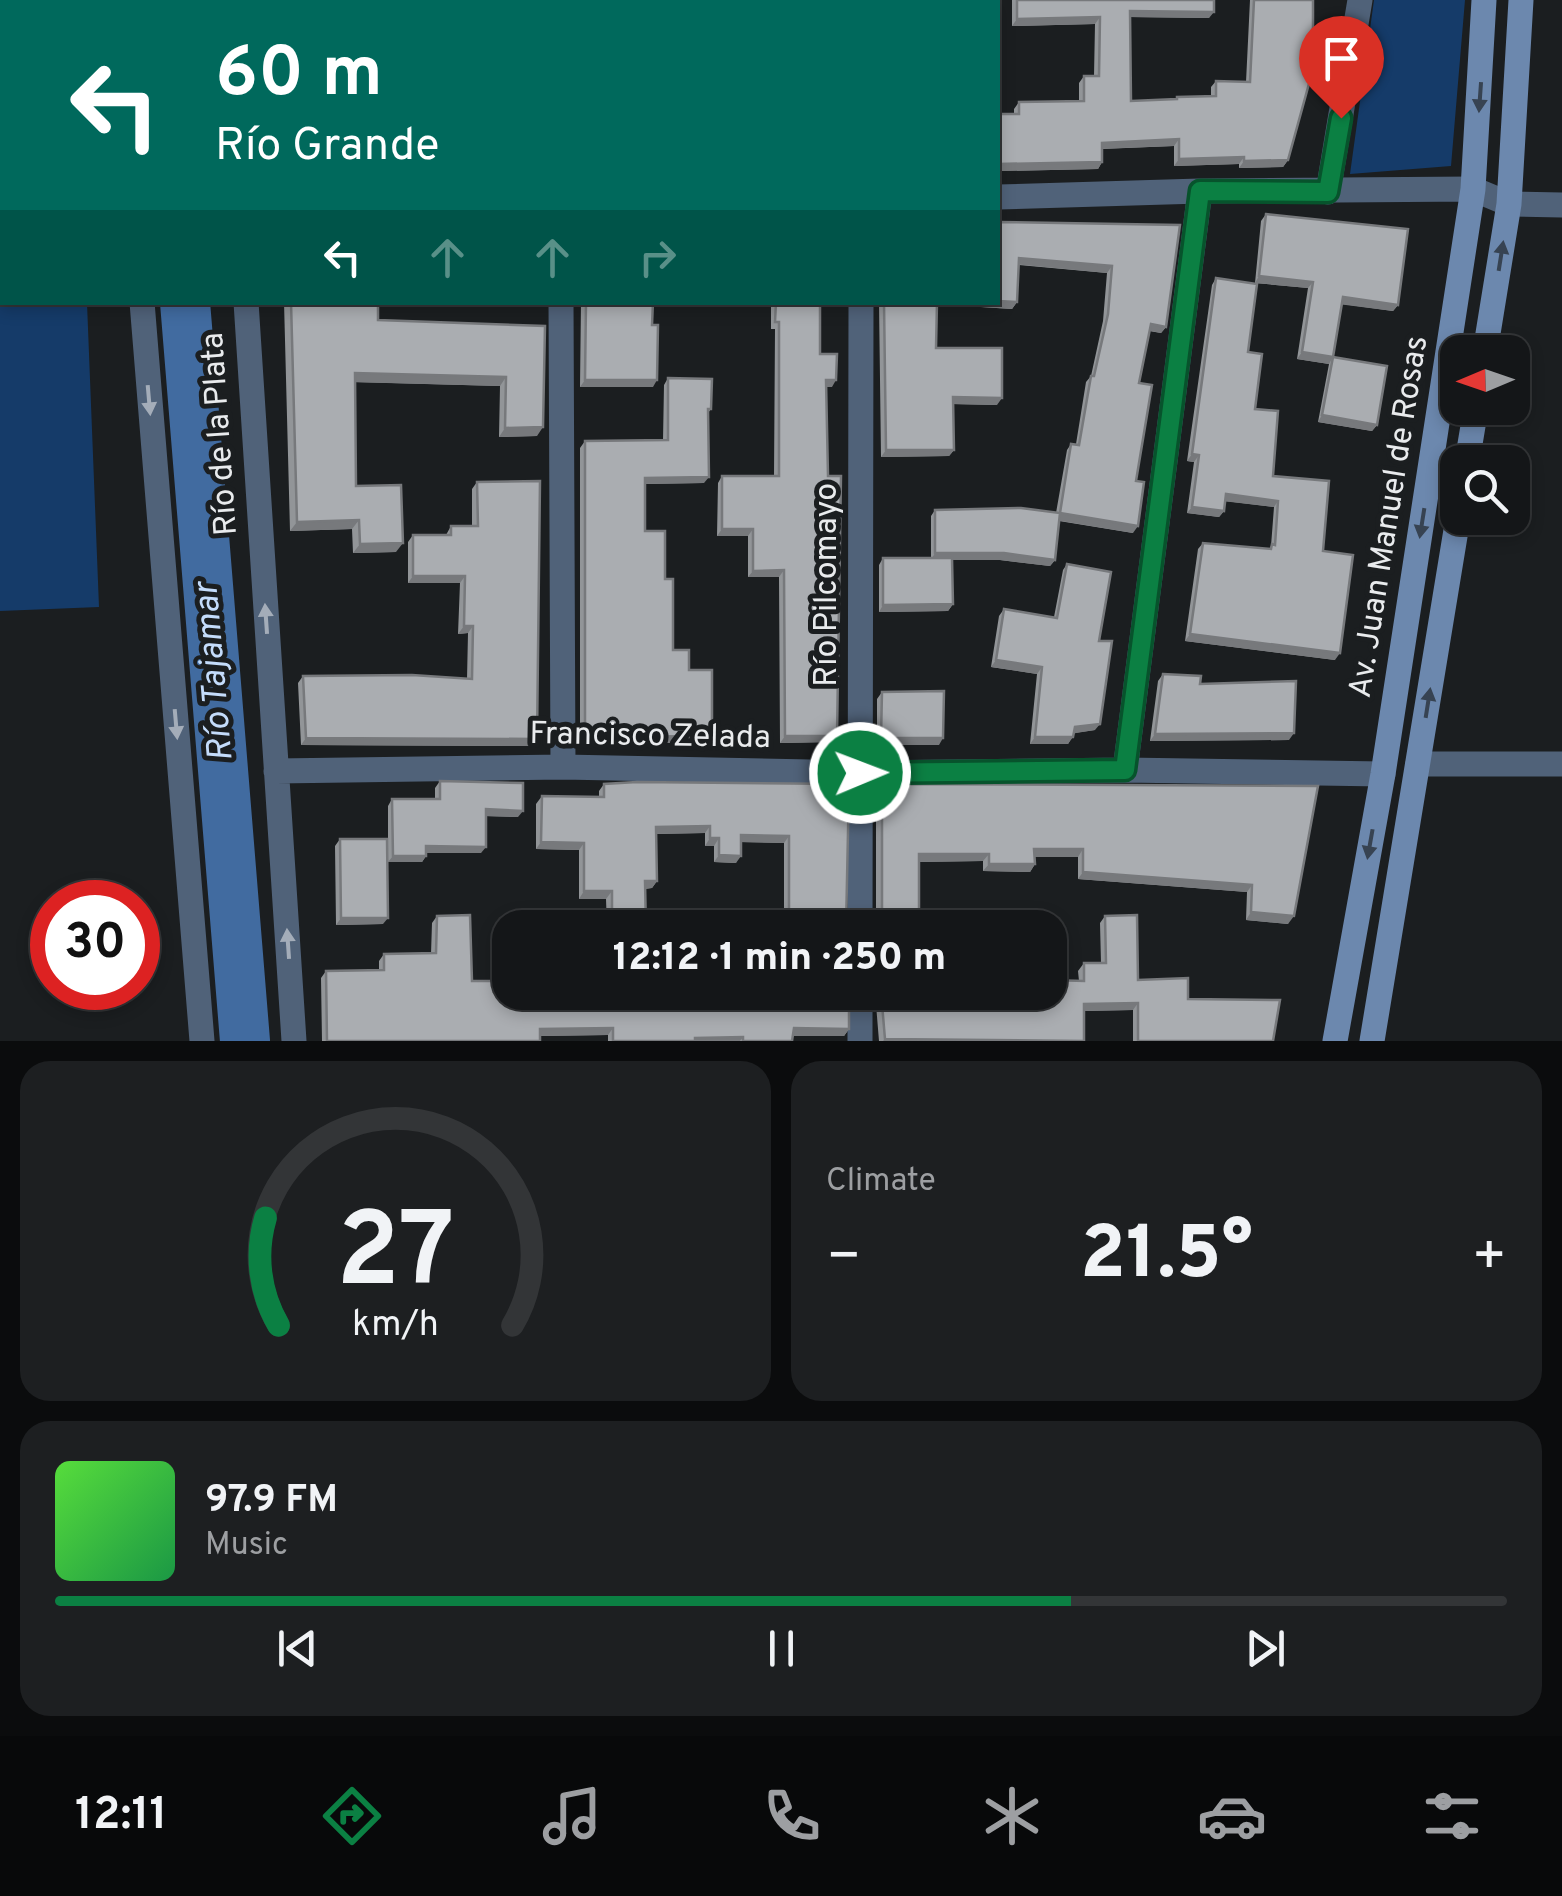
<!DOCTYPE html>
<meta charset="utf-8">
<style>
:root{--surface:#141618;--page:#1d1f21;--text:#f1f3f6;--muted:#9d9fa2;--line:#333537;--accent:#0b8043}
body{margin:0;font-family:Overpass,sans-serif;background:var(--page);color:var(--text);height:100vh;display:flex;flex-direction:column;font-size:38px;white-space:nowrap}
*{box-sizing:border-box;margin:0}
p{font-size:32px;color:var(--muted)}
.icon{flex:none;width:55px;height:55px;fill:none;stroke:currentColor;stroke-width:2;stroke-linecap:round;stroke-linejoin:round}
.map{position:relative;height:1041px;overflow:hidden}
.drawer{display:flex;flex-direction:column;gap:20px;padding:20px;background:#0b0c0d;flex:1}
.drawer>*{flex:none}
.hud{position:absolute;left:0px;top:0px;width:1000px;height:305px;box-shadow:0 5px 15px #0003,0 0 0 2px var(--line);background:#00695c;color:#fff;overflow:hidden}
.needle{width:65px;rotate:268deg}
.buttons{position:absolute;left:1440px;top:335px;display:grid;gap:20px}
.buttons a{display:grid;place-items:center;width:90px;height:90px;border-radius:20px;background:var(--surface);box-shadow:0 5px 15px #0003,0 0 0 2px var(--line);font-size:50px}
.speed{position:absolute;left:30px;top:880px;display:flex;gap:20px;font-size:50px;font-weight:700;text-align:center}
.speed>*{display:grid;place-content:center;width:130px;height:130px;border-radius:50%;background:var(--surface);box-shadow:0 5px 15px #0003,0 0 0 2px var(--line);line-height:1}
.speed .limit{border:15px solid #d22;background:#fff;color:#111}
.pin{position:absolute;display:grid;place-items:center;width:85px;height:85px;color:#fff;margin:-102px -42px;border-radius:50% 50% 50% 0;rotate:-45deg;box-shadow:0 0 10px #0007}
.pin .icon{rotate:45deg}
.me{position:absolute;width:110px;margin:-55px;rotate:89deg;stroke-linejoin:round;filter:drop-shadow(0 0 8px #0008)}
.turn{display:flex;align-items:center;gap:35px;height:210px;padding:0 50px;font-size:45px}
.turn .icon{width:130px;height:130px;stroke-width:2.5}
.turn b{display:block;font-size:70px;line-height:85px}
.lanes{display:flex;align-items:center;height:95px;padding:0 50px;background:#0003;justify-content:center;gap:50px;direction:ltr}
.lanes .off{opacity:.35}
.big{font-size:75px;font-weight:800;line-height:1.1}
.drawer .widget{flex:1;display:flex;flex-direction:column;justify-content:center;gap:15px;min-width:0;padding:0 35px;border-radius:30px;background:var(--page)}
.drawer .dial{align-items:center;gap:0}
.dial svg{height:260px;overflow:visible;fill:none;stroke:var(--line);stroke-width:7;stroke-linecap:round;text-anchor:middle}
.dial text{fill:var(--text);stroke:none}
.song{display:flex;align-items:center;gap:30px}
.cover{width:120px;height:120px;border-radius:15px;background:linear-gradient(135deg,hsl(110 70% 55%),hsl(140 70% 35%))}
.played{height:10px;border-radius:5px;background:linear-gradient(90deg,var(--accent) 70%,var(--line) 70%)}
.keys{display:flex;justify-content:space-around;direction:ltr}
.heat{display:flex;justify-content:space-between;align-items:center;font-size:55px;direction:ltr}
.drawer .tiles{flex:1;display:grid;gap:20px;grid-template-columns:1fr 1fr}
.widget:last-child{grid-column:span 2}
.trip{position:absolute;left:492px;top:910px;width:575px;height:100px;border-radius:30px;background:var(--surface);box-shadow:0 5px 15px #0003,0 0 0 2px var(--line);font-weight:800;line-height:100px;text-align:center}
.dock{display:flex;height:160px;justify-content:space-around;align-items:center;background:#08090a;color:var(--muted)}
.dock .icon{width:70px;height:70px}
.dock .current{color:var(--accent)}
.dock b{font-size:45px;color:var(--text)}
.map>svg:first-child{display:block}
</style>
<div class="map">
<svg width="1562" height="1041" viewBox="0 0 1562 1041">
<rect width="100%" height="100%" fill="#1b1e20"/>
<path fill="#153b69" d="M1374,0H1465L1451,166L1350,174Z
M0,276L2,302L87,303L99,607L0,611Z"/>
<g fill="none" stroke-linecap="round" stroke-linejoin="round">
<path stroke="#416ba0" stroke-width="50" d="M159,0V2
M185,302L245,1041"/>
<path stroke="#506279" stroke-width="25" d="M115,0V2
M279,0L280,2
M557,0V2
M857,0V2
M1328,192L1360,0
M998,197L1200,191L1473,189L1509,204L1562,205
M0,203H2
M142,302L202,1041
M246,302L294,1041
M561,302L563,767
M1418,764H1562
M1125,770L1200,191
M276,771L563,767L860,773L1125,770L1383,774
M860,928L861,302
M860,1041V992"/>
<path stroke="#6c88ae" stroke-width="25" d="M1485,352L1509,204L1521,0
M1467,462L1476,408
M1335,1041L1383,774L1473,189L1484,0
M1372,1041L1458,518"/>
</g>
<path fill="#929598" d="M1012,0H1214L1209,18L1130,17L1131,101L1175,99L1177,97L1211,96V87L1216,81L1246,82L1250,0H1313L1288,160L1283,167L1239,168V164L1174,166V146L1102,149V162L1098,169L998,171V114H1014V109L1019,102L1079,101V83L1084,76H1094L1095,24L1012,26Z
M1266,214L1398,305L1393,311L1342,304L1333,357L1377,425L1372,431L1318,422L1329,364L1297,359L1308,288L1255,283L1261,221Z
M998,222L1180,225L1166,327L1161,333L1149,331L1139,383L1136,481L1133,533L1059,521L1055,560L1050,566L1000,560H952L953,604L948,611L879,612V565L883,558H931V516L935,510L1056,513L1067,450L1071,444H1076L1086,382L1091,376L1103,321L1107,273L1019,265L1017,302L1012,309L937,304L936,348L997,405L953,404L954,450L949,456L881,457L879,302H998Z
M1216,278L1248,352L1255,409L1273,476L1323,551L1335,660L1185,641L1198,549L1203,543L1269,549L1271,546L1274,507L1225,501L1224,511L1219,517L1187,513L1194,462L1187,461L1212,285Z
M284,302H378V320L545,326L537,436L499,437L500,386L355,382L356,486L396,552L353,553L352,529L290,531Z
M581,302H653V387H580Z
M771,302H820V354L832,387H826L832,742L780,743L779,577H748V536H717L718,483L722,476H774L775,329H771Z
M668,378L711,409L708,413L704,483L645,484V531L665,579L673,650L689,670L712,736L707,743H580V448L585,441L663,440L664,385Z
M477,482L532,746L301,745L298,683L303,676L467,679L468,633L458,634L460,583H408V542L413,535H446L451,526H472V489Z
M1067,564L1099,641L1095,730L1074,733L1068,744H1030L1037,674L991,667L999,616L1004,609L1054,617L1063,570Z
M1163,674L1200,684L1289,740L1150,741L1158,681Z
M882,692L939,745H877V699Z
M440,781L518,817L486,816L481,853H426V856L422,862H388V806L392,799H435V788Z
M604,784H849L846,928H784V843L741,842L736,863L714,862V846H705V833L656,834L657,881L652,888L645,889L646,928H607L606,899H579V850L536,849V804L542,796L599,797V791Z
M882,784L1318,786L1288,924L1246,920L1247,892L1078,879V857H1035V864L1030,872L983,871V861L919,862V910L914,918H876V791Z
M340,839L383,924L336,925L335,846Z
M437,916L472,981L849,1029L844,1036H793L792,1041H608V1035L540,1036V1041H322L321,978L326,971L379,970V961L384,954H431L432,923Z
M1105,916L1138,980L1188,999L1273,1041H1133V1010L1084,1011V1041H879L875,992H1050L1079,981L1078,971L1084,963H1101L1100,923Z"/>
<path fill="#77797c" d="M1130,11L1214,12L1209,18L1126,17Z
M1100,17L1095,24L1012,26L1017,19Z
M1179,139L1174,146L1097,149L1102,143Z
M1244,157L1239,164L1174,166L1179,159Z
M1288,160L1283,167L1239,168L1244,161Z
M1102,162L1098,169L998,171V164Z
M1019,258L1112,266L1107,273L1014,264Z
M1259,276L1313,282L1308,288L1255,283Z
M1343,297L1398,305L1393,311L1338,304Z
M998,301L1017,302L1012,309L933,304L934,302H998Z
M1151,324L1166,327L1161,333L1146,330Z
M1302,352L1333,357L1329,364L1297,359Z
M355,373L506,377L500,386L348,382Z
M585,380H657L653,387H580Z
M826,380H836L832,387H822Z
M953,397L1002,398L997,405L949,404Z
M1322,415L1377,425L1372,431L1318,422Z
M543,427L537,436L499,437L505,428Z
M886,450H954L949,456L881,457Z
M1192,454L1199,455L1194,462L1187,461Z
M709,477L704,483L640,484L645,478Z
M1226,494L1278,501L1274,507L1222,501Z
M1192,507L1224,511L1219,517L1187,513Z
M1060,513L1138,526L1133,533L1055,520Z
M359,520L352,529L290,531L297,522Z
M722,529H753L748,536H717Z
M403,543L396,552L353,553L360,544Z
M935,553H1004L1055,560L1050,566L1000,560H931Z
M784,570L779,577H748L753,571Z
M413,576H465L460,583H408Z
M953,604L948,611L879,612L883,605Z
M464,626H473L468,633L458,634Z
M1190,634L1340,653L1335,660L1185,641Z
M996,660L1042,667L1037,674L991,667Z
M1100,724L1095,730L1070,734L1075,727Z
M1294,733L1289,740L1150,741L1155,734Z
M712,736L707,743H580L585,737Z
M785,736H837L832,742L780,743Z
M1035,737H1073L1068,744H1030Z
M306,738L537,739L532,746L301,745Z
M881,738H943L939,745H877Z
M486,809L523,811L518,817L481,816Z
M710,826L705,833L651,834L656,827Z
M741,835L789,836L784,843L736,842Z
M710,838H719L714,846H705Z
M541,842L584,843L579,850L536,849Z
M426,846L486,847L481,853H421Z
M1034,849H1083L1078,857H1029Z
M919,854H989L983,861L914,862Z
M719,855L741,856L736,863L714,862Z
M393,856H426L422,862H388Z
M989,864H1035L1030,872L983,871Z
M1083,872L1252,885L1247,892L1078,879Z
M645,881H657L652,888L640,889Z
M584,891H612L606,899H579Z
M882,910H919L914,918H876Z
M1251,912L1294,916L1288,924L1246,920Z
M341,918H388L383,924L336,925Z
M1138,1003L1133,1010L1079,1011L1084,1004Z
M613,1028L608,1035L535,1036L540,1029Z
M794,1028L849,1029L844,1036H789Z
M743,1037L740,1041H692L695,1038Z
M885,1039L1075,1041H883Z"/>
<path fill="#aaadb1" stroke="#77797c" stroke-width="2.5" d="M27,0H99V2H27Z
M300,0H363V2H299Z
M425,0H520V2H425Z
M579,0H638L637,2H579Z
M751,0H824V2H751Z
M900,0H937V2H900Z
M1017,0H1214V12L1130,11L1131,101L1177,99V97L1216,96V81L1250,82L1254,0H1313V69L1288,160L1244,161V157L1179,159V139L1102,143V162L998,164V114H1019V102L1084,101V76H1099L1100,17L1017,19Z
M2,28V94H0V29Z
M1266,214L1408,229L1398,305L1343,297L1333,357L1302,352L1313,282L1259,276Z
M998,222L1180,225L1166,327L1151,324L1139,383L1152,385L1136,481L1144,482L1138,526L1060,513L1071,444L1079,445L1091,376H1094L1108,314L1112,266L1019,258L1017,302L998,301Z
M1216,278L1257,284L1248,352L1262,354L1255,409L1278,411L1273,476L1329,481L1323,551L1353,555L1340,653L1190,634L1203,543L1271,549L1272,544L1275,545L1278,501L1226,494L1224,511L1192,507L1199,455L1192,454Z
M291,302H378V320L545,326L543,427L505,428L506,377L355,373L356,486L401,485L403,543L360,544L359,520L297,522Z
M586,302H653L652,325H658L657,380H585Z
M776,302H820V354H837L836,380H826L828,476H841L837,736H785L784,570L753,571V529H722V476H779V322H775Z
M884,302H937L936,348H1002V398L953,397L954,450H886Z
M1333,357L1387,366L1377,425L1322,415Z
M668,378L712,379L711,409H708L709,477L645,478V531H665V579H673V650H689V670H712V736L585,737V441L668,440Z
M540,481L537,739L306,738L303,676L412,675L472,679L473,626H464L465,576H413V535H451V526H478L477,482Z
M1021,508L1060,513L1055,560L1004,553H935V510Z
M883,558H952L953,604L883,605Z
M1067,564L1111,572L1099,641H1112L1100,724L1075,727L1073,737H1035L1042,667L996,660L1004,609L1057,618Z
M1163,674L1201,676L1200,684L1296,681L1294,733L1155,734Z
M944,691L943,738H881L882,692Z
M440,781L523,783V811L486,809V847L426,846V856H393L392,799H440Z
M637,782L849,784L846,928H789V836L741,835V856L719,855V838H710V826L656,827L657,881H645L646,928H612V891H584V843L541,842L542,796L604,797V784Z
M882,784L1318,786L1294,916L1251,912L1252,885L1083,872V849H1034L1035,864H989V854H919V910H882Z
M340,839H387L388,918H341Z
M470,915L472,981H510V992H849V1029L794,1028L792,1041H743V1037L695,1038V1041H613V1028L540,1029V1041H327L326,971L384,970V954L436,953L437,916Z
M1137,915L1138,980L1188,978V999L1280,1000L1273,1041H1138V1003L1084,1004V1041L885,1039L881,992H1050V980L1084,981V963H1106L1105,916Z"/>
<defs><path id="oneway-solid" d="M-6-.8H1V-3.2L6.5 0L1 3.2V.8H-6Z" transform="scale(2.5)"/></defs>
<g fill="#374352">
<use href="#oneway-solid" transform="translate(1480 97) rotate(94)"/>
<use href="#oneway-solid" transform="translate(1501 256) rotate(-81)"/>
<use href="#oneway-solid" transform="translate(1422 523) rotate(99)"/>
<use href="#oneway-solid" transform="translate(1428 703) rotate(-81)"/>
<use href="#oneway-solid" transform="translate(1370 844) rotate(100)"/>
</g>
<g fill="#a4adb9">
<use href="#oneway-solid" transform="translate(149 400) rotate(85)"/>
<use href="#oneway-solid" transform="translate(266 619) rotate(-94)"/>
<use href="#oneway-solid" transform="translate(176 724) rotate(85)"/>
<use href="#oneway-solid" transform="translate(288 944) rotate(-94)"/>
</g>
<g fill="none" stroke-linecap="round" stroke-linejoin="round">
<g stroke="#07532c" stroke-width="25">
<path id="route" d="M860,773L1125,770L1200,191L1328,192L1341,118"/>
</g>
<use href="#route" stroke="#0b8043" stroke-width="18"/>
</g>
<g text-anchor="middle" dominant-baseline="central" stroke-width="10" stroke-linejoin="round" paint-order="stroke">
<g font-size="32" fill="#e9ebed" stroke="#1b1e20">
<text transform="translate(221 434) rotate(-94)">Río de la Plata</text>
<text transform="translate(1390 517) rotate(-81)">Av. Juan Manuel de Rosas</text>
<text transform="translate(828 585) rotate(-90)">Río Pilcomayo</text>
<text transform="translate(650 737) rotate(1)">Francisco Zelada</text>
</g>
<g font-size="35" font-style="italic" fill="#c4dcfb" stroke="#1b1e20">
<text transform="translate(215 672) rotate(-95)">Río Tajamar</text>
</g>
</g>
</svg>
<div class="buttons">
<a><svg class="needle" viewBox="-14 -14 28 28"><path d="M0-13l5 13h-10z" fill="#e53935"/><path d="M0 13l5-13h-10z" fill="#9d9fa2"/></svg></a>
<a><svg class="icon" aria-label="search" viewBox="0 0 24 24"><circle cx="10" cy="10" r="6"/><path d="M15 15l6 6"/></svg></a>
</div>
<div class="speed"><div class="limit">30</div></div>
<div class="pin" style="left:1341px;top:118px;background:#d93025"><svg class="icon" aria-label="arrive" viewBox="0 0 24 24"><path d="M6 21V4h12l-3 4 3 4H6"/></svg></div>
<svg class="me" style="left:860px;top:773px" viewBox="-20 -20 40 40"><circle r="17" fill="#0b8043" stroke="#fff" stroke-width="3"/><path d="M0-11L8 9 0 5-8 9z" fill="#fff"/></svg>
<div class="trip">12:12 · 1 min · 250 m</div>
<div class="hud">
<div class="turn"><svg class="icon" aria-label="left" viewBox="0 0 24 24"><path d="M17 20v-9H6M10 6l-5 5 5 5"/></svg><div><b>60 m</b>Río Grande</div></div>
<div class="lanes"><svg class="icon" aria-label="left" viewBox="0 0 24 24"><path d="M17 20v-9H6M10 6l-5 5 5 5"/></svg><svg class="icon off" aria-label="ahead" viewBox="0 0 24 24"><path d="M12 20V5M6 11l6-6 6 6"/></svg><svg class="icon off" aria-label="ahead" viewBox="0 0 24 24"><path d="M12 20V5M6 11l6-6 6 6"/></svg><svg class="icon off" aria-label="right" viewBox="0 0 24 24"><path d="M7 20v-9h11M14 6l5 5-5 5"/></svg></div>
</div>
</div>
<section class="drawer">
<div class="tiles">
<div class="widget dial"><svg viewBox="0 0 100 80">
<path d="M14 69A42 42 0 1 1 86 69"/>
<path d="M14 69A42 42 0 0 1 10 36" stroke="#0b8043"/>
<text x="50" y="56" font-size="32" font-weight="700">27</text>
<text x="50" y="72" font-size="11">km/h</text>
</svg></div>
<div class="widget"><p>Climate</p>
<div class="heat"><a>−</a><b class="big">21.5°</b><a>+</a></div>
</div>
<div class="widget">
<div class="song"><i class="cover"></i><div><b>97.9 FM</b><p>Music</p></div></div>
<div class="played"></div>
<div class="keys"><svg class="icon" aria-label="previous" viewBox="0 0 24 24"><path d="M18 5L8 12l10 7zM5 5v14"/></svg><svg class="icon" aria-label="pause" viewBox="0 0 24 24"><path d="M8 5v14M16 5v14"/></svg><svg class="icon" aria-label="next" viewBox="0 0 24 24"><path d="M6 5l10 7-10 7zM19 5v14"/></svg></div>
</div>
</div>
</section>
<nav class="dock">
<b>12:11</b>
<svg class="icon current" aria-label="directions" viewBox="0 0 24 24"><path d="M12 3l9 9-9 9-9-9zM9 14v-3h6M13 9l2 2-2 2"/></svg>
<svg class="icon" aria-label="music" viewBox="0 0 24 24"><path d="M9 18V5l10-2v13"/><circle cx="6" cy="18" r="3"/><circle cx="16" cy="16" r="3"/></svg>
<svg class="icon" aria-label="phone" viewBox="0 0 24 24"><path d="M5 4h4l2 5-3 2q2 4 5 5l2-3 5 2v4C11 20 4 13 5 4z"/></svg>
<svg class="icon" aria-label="climate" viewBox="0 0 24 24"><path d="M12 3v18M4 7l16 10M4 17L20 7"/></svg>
<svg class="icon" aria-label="car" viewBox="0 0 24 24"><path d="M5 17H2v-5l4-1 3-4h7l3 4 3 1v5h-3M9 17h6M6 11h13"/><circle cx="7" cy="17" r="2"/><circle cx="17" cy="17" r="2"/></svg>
<svg class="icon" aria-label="filters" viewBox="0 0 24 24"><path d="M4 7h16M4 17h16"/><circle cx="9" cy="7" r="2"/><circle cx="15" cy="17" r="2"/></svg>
</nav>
